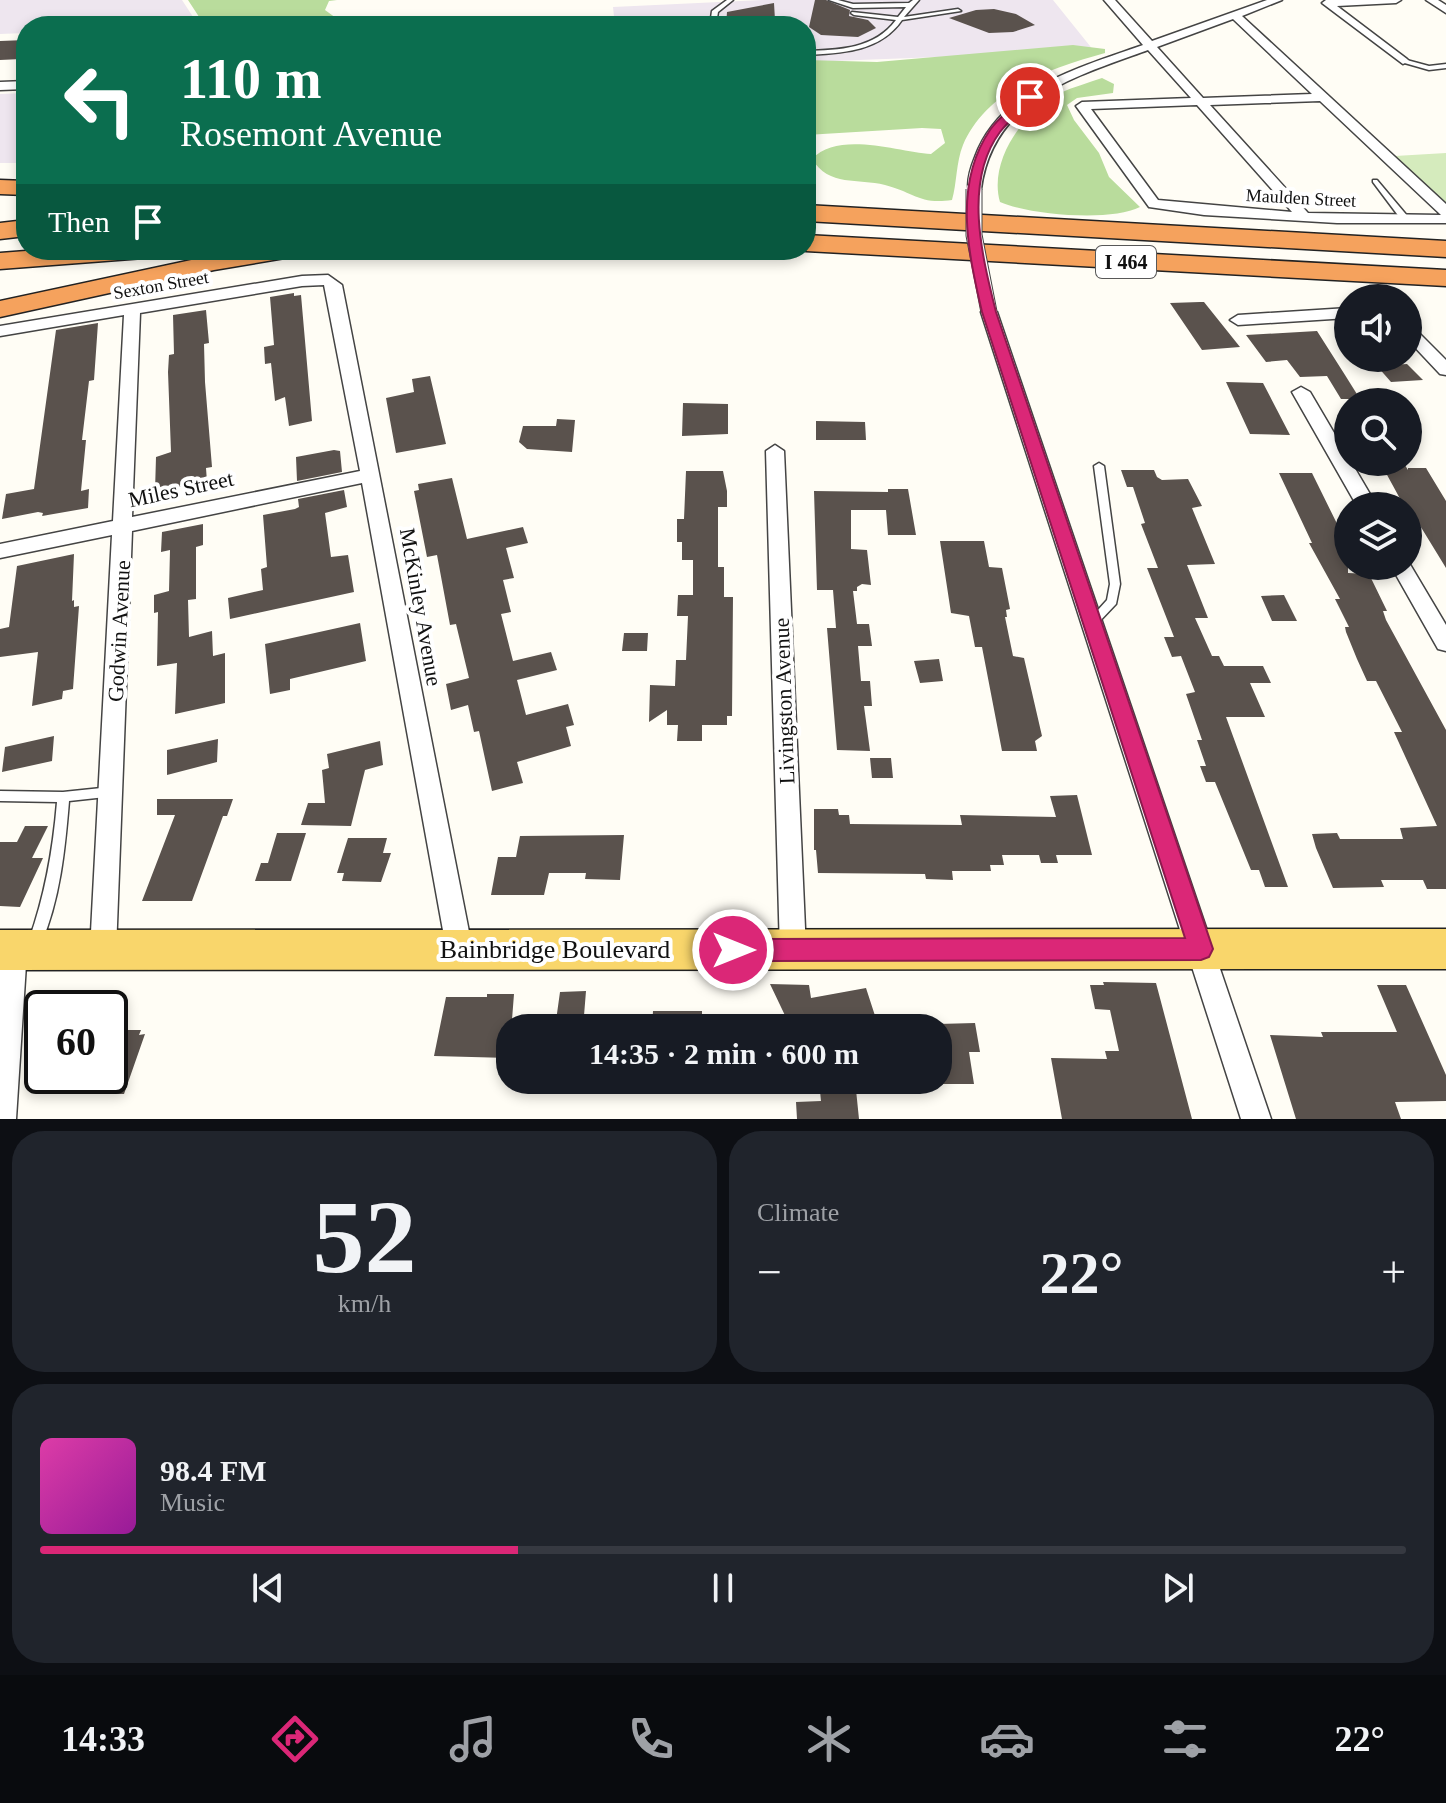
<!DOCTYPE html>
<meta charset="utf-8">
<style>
:root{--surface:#171b24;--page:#20242c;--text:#f1f3f6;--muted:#9ea1a6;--line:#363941;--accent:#db2777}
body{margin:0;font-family:Georgia,serif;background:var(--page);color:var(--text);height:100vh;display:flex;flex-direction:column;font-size:30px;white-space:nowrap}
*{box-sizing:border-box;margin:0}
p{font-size:26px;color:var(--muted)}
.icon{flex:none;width:44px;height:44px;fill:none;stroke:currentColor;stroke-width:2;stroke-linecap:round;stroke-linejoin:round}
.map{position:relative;height:1119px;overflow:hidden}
.sheet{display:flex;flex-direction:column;gap:12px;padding:12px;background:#0d0f14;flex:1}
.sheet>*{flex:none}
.top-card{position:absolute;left:16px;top:16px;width:800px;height:244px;border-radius:32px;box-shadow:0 4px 12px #0003;background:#0b6e4f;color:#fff;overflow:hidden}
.fabs{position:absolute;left:1334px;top:284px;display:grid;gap:16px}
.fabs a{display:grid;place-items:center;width:88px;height:88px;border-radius:50%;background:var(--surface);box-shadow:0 4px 12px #0003;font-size:40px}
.speed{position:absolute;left:24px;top:990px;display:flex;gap:16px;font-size:40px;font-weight:700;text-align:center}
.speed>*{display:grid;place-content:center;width:104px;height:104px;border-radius:50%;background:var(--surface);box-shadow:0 4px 12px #0003;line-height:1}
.speed .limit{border:4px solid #111;border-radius:12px;background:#fff;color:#111}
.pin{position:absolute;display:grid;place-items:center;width:68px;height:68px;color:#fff;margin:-34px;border:4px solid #fff;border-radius:50%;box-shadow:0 2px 8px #0007}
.me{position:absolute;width:88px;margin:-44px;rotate:90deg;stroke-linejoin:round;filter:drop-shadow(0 0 6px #0008)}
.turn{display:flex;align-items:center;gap:28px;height:168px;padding:0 32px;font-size:36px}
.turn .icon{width:104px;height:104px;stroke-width:2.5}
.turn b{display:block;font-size:56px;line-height:68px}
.then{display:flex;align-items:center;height:76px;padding:0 32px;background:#0003;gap:16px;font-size:30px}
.big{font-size:60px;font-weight:700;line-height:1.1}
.sheet .tile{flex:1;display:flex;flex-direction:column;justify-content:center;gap:12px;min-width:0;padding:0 28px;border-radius:32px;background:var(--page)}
.sheet .dial{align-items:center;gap:0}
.dial b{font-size:104px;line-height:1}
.song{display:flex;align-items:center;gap:24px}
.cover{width:96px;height:96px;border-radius:12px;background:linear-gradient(135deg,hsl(320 70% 55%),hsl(300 70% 35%))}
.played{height:8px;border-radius:4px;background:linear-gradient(90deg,var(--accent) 35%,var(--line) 35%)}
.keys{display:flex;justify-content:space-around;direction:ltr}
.heat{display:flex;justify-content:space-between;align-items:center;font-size:44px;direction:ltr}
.sheet .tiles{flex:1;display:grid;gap:12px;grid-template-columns:1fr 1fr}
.tile:last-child{grid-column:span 2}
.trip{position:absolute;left:496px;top:1014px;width:456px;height:80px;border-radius:32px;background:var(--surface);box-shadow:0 4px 12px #0003;font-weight:700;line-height:80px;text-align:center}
.tab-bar{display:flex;height:128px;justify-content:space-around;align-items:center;background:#090b0e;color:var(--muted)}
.tab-bar .icon{width:56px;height:56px}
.tab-bar .current{color:var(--accent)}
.tab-bar b{font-size:36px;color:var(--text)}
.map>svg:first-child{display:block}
</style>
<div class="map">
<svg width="1446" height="1119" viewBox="0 0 1446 1119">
<rect width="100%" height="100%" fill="#fffdf5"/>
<path fill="#eee6ef" d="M0,0H182L199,26H26V33L0,34Z
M762,0H1053L1094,51L806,62V26H615L613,7Z
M26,93V163H0V94Z"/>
<path fill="#d5ebbd" d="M1446,153V203L1395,156Z"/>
<path fill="#b9dc9c" d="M188,0H337L329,1L325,10L336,18L393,26H205Z
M1073,45L1105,49V53C1051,68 987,89 963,145C956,162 957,183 952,200C920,205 913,192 885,185C858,178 829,187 812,159C838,130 899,152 931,154L945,143L941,129L922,128L806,135V60L877,62Z
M1102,78L1114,84L1113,93L1077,98L1067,105L1074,120L1099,153L1109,177L1140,207C1111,222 1030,215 1000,202C988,161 1024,111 1060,93C1073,87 1088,83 1102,78Z"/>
<path fill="#5a524d" d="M815,0H826L850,10L849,16L868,20L876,28L858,37L821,35L809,27Z
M774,3L775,20L758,26H726L727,12Z
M994,9L1016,14L1035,25L1013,32L989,33L949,18L976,10Z
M26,40V52L21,59L0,60V41Z
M294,293V296L301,295L312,421L289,426L285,397L275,401L271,363L265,364L264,347L274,345L270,297Z
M1200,302H1204L1240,347L1202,350L1170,303Z
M206,310L209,343L204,344L205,382L212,467L206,468L207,482L155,491L156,457L171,452L168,372L169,355L174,354L173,315Z
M98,323L94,380L89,381L82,440H86L81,491L89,489L88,508L42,516L43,513L38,512L2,519L6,494L34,489L56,330Z
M1317,331L1345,375L1360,399H1341L1327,376L1300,377L1287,360L1266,362L1246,335Z
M1407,364L1423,380L1391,382L1377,366Z
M430,376L446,444L396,453L386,398L414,392L412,379Z
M1226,382L1263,383L1290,435L1250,434Z
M683,403L728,404V434L682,436Z
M557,419L575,420L572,452L527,449L519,442L523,426H556Z
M816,421L865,422L866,440H816Z
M334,450L340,451L342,472L297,481L296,457Z
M1380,462H1403L1408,470V468H1426L1446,501V568L1408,506H1404Z
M1121,470H1154L1157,477L1162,480L1188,479L1202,506L1192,508L1215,564L1187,565L1208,618H1195L1212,656H1219L1224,666H1263L1271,683H1250L1265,717H1226L1288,887H1265L1259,870H1251L1215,782H1206L1200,766H1206L1197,740H1202L1186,694L1195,692L1181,656L1172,657L1164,637H1174L1147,568H1158L1141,524L1145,523L1133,487H1127Z
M686,471H723L727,491V507H718V567H724V597H733L732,716H727V725H702V741H677L678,725H667V710L649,722L650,685L675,686L676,660H686L688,616H677L678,595H693V560H682V542H677V519H684Z
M1279,473H1312L1348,546V573L1369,574L1387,611H1383L1386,620L1446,730V889H1427L1423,880H1381L1384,887L1333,888L1316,848L1312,834L1337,833L1340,839H1403L1400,828L1437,826L1394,732H1402L1376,681H1367L1357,659L1346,632L1345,627H1349L1335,599H1340L1309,543H1312Z
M452,478L467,539L523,527L528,543L506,548L514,578L503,580L511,612L501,614L513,661L551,652L557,670L517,680L526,715L568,704L574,725L566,727L571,746L517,762L523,783L492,791L479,731L474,732L468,705L451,710L446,684L469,678L456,624L450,625L437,555L427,557L414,491L419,490L418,484Z
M888,489H908L916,535H888L886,510H851V549L867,550L871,585L862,584L857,587V591H853L857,624H869L872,646H858L861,681H870L872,706H864L870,751L837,750L827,628H836L833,590H817L814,491L888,492Z
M344,490L347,507L325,513L331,557L348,555L354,592L230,619L228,598L263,590L261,569L267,567L263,515L295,509L299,507L298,499Z
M203,524V545L196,547V599L188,600L189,637L212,631L213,656L225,653V703L175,714L177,663L157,666L158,612L154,613V595L169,591L170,550L161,552L162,532Z
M940,541H984L989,567L1002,568L1010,609L1006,610L1007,617H1005L1013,656L1024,658L1042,736L1035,741L1037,751H1002L982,647H975L969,616L951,613Z
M74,554L72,601L74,600V607L79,606L73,689L63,691L62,699L32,706L38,652L0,657V629L9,627L17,566Z
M1284,595L1297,621H1272L1261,596Z
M360,623L366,661L290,679V690L270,694L265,644Z
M624,633H648L647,651H622Z
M939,659L943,681L920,683L914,661Z
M54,736L52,761L2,772L5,747Z
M218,739L217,762L167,775V750Z
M380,741L383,765L365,770L351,826L301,825L308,803H325L322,770L329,768L327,754Z
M870,758H891L893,778H872Z
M1077,795L1092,855H1056L1058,863H1041L1039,855H1002L1004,865H990L991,871H952L953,880L926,879L925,874L818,873L816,850H814V809H838L839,815H849L850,824L962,825L960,815L1056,817L1050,796Z
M157,799H233L227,816H223L192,901H142L175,815H157Z
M25,826H48L32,858H43L20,907L0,906V842H17Z
M277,833H306L291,881H255L261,863H268Z
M624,835L620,880L585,879L586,873H549L544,895H491L498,857H516L520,836Z
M348,838H387L383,853H391L381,882L342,881L344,873H337Z
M1103,982L1156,983L1192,1119H1062L1051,1058L1107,1059L1105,1051H1119L1110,1010L1095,1009L1090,985H1104Z
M770,984L809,985L811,998L866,988L879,1028H791Z
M1377,985H1406L1446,1075V1101L1395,1102L1401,1119H1296L1270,1035L1323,1037L1321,1032H1397Z
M586,991L583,1028H555L560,992Z
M487,994H514L509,1058L434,1056L446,997H487Z
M653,1011H702V1028H652Z
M975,1023L980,1052H969L974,1084H938V1024Z
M115,1030H141L139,1035L145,1034L124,1094H71L78,1076H110V1041Z
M855,1080L859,1119H797L796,1102L821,1101L819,1081Z"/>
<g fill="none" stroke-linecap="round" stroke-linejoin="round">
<g stroke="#444" stroke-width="3">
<path id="lane" d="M727,0H733L718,12L717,18L723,26H717L711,18L712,11Z
M829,0H838L853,4L909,3L913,0H919L904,17L958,9L961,11L902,20C880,52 842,53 806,55V51C839,50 875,49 896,20L854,15L851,13L852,12L898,17L906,7L853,8Z
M1403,59L1429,66L1446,64V68L1429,70L1401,62V60Z
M1373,180H1377L1409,218V222H1403L1373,182Z
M1099,463L1104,466L1120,584L1116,604L1097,624H1089L1088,621L1107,600L1110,584L1094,466Z
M111,787L115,788L117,792L115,796L69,801C65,850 60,899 41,944L36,946L31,944L29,940C45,895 53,850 57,802L0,801V791L63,792Z"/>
</g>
<g stroke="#444" stroke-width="3">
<path id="street" d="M1104,0H1115L1152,41L1267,0H1282L1242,16L1446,204V223H1337L1204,215L1149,207L1076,106L1082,102L1191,98L1148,50C1074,77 993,99 981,189L969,192C966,181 971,167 975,157C1000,88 1081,67 1143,45ZM1233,19L1312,94L1203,98L1157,47ZM1320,101L1441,215L1308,213L1210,105ZM1197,105L1292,212L1158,200L1091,109Z
M1401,0L1396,3L1337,6L1407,59L1409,61L1403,64L1322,3L1326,0Z
M1426,0H1438L1446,5V13Z
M26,81V89L0,90V82Z
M328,275L342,285L472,947L468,956L459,959L450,956L446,947L362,483L132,531L116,951L112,960L103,963L94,960L90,951L112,535L0,558V544L113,521L124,315L0,336V326L302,276ZM324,285L360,471L132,517L140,313L302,286Z
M989,307L997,312L1271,1119H1241L981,312Z
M1348,308V318L1238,325L1230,320L1238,315Z
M1408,326L1414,328L1446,360V375L1440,374L1408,340Z
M1301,387L1310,392L1377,506H1357L1292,392Z
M775,445L784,451L806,951L802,960L793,963L784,960L780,951L766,451Z
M1408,561L1446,625V651L1438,649L1391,566H1408Z
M14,937L23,940L27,949L16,1119H0V957L5,940Z"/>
</g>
<g stroke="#222" stroke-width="3">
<path id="primary" d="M1446,929V969L0,970V930Z"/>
</g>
<g stroke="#222" stroke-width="3">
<path id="highway" d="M0,180L26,181V195L0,194Z
M806,205L1446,241V257L806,221Z
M26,220V236L0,239V223Z
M806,235L1446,270V286L806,251L802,250H806Z
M39,250H157L153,256L144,258L0,269V253Z
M238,250H298L294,256L285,258L214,270L0,317V301Z"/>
</g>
<use href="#lane" fill="#fff" fill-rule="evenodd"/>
<use href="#street" fill="#fff" fill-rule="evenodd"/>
<use href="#primary" fill="#f9d66b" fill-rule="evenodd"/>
<use href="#highway" fill="#f5a25d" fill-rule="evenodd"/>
<g stroke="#444" stroke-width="17" stroke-linecap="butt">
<path id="street-bridge" d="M974,189V235L989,312"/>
</g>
<use href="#street-bridge" stroke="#fff" stroke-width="15"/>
</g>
<path fill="#db2777" stroke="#8e194d" stroke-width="2" d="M1026,95L1035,97C1025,109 1010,119 1000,132C963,182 982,256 996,312L1213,949L1209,957L1201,960L733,961L724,958L720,950L724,942L733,939L1185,938L982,312C968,252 953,184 990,130C999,117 1014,106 1026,95Z"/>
<g text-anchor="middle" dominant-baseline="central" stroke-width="8" stroke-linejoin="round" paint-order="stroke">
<g font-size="18" fill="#111" stroke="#fff">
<text transform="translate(1301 198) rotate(3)">Maulden Street</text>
<text transform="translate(161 285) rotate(-10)">Sexton Street</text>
</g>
<rect fill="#fff" stroke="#585858" stroke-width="2" x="1096" y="246" width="60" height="32" rx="6"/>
<g font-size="20" font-weight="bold" fill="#111">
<text x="1126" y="262">I 464</text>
</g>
<g font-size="22" fill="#111" stroke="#fff">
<text transform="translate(181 489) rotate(-12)">Miles Street</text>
<text transform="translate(421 607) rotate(80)">McKinley Avenue</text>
<text transform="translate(119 631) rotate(-87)">Godwin Avenue</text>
<text transform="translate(784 701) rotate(-92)">Livingston Avenue</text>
</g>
<g font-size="26" fill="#111" stroke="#fff">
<text x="555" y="949">Bainbridge Boulevard</text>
</g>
</g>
</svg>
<div class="fabs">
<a><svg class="icon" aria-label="sound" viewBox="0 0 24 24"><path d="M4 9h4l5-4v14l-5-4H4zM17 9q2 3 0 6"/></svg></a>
<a><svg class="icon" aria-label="search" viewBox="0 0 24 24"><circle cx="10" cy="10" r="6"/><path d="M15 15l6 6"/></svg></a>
<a><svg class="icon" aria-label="layers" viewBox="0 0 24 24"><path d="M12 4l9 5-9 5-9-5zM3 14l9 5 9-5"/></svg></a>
</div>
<div class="speed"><div class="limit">60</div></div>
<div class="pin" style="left:1030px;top:97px;background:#d93025"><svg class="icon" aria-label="arrive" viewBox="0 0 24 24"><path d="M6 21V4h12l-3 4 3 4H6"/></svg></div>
<svg class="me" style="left:733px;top:950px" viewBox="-20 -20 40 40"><circle r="17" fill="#db2777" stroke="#fff" stroke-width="3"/><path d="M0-11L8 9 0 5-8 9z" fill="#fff"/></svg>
<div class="trip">14:35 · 2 min · 600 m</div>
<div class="top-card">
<div class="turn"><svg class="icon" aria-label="left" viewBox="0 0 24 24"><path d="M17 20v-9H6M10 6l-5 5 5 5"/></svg><div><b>110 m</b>Rosemont Avenue</div></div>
<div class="then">Then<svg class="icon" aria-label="arrive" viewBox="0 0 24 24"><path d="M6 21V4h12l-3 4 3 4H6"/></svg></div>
</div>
</div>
<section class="sheet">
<div class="tiles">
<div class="tile dial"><b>52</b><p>km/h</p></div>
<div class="tile"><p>Climate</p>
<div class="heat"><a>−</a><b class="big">22°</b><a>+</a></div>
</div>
<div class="tile">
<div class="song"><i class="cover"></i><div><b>98.4 FM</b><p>Music</p></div></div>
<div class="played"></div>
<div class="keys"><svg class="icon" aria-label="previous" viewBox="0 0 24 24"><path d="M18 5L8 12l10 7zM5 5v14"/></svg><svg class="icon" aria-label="pause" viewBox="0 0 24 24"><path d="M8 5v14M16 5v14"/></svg><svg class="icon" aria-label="next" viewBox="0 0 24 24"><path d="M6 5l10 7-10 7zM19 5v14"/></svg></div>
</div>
</div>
</section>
<nav class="tab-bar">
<b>14:33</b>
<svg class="icon current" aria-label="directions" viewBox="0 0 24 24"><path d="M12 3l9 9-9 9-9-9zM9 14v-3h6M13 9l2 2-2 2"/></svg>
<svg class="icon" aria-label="music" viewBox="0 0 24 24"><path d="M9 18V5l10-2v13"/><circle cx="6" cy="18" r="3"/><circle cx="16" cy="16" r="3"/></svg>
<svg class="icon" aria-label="phone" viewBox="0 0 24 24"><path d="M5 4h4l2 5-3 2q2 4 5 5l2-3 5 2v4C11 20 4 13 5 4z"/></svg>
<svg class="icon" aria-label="climate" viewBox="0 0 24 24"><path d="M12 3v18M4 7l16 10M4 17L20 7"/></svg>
<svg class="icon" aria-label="car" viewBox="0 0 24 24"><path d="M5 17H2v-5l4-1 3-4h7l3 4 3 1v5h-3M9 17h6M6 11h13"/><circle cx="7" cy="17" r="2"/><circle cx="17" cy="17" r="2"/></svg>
<svg class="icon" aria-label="filters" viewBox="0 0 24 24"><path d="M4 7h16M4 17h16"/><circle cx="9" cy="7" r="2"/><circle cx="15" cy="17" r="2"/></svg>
<b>22°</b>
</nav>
